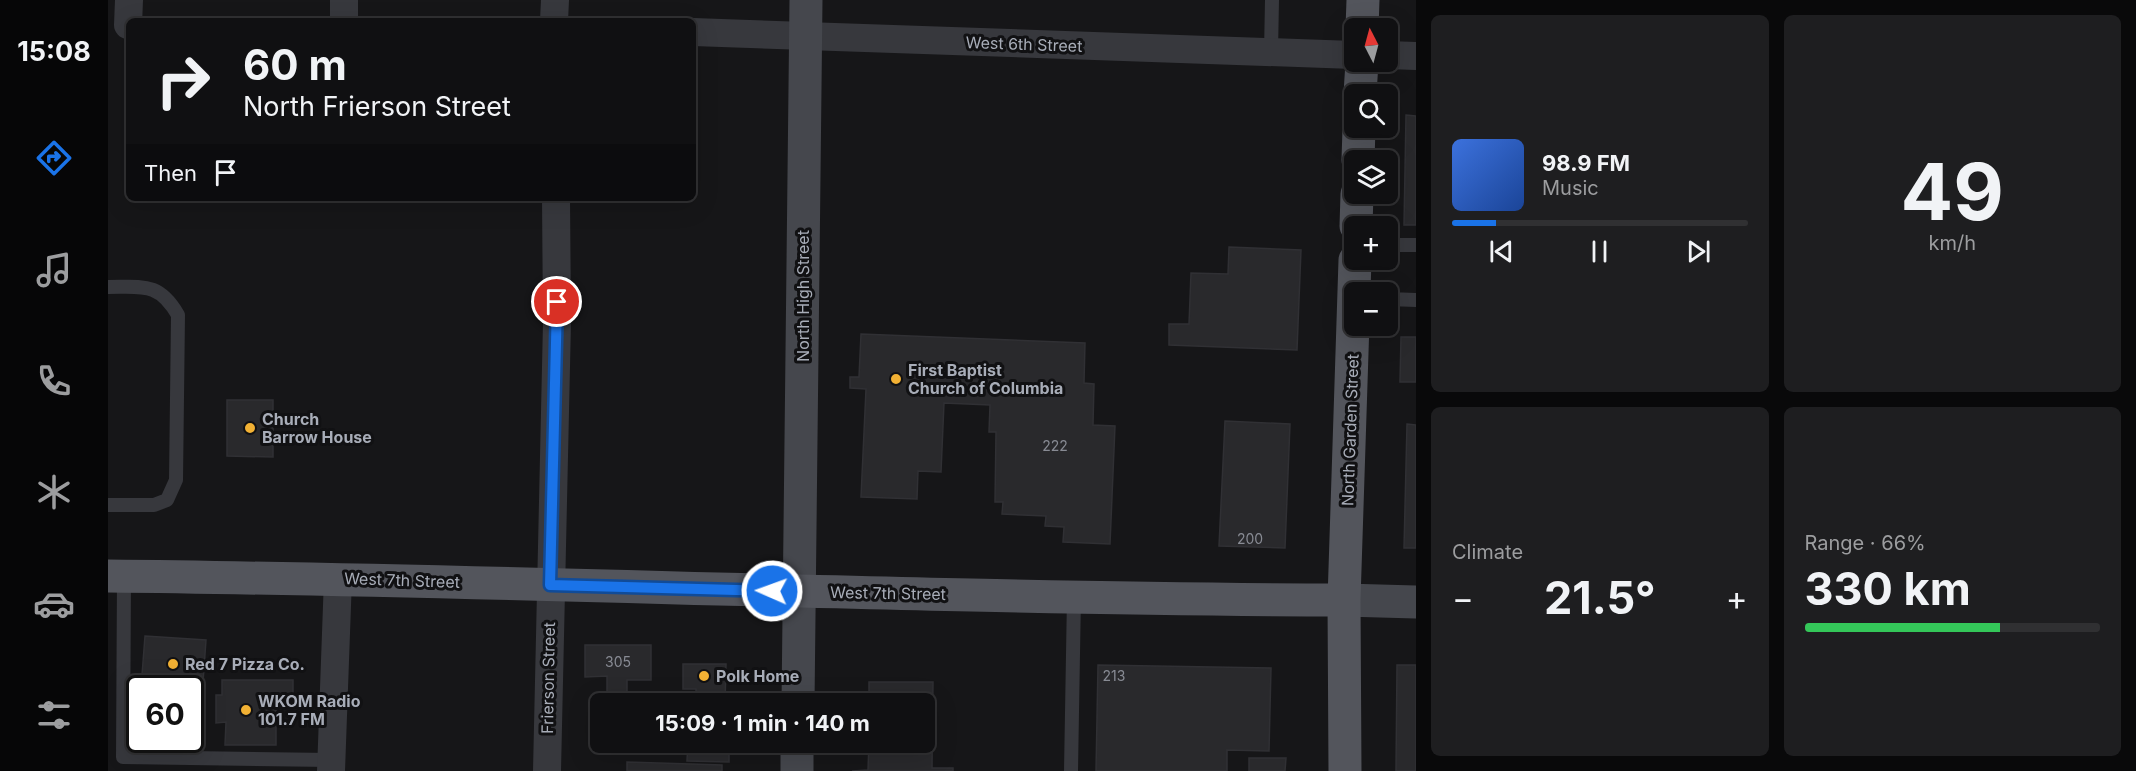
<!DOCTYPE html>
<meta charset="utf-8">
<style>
:root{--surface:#101012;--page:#1e1e20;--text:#f1f3f6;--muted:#9c9d9f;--line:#303032;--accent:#1a73e8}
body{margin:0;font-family:Inter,sans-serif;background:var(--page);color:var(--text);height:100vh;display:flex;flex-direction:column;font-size:22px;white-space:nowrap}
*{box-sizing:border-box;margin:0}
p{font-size:20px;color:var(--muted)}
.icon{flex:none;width:33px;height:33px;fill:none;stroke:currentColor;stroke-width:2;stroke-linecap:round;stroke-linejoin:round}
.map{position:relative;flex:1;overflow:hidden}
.side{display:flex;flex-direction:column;gap:15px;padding:15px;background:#09090a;width:720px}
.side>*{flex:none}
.hud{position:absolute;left:18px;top:18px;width:570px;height:183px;border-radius:9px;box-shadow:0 6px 24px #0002,0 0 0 2px var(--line);background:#101012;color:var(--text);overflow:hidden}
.needle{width:39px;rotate:354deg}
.fabs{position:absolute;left:1236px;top:18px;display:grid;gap:12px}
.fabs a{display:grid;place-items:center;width:54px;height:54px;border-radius:9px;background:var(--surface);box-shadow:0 6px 24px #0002,0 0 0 2px var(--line);font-size:30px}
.speed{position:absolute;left:18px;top:675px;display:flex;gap:12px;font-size:30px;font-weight:700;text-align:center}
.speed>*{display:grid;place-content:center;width:78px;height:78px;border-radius:50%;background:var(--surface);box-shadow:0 6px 24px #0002,0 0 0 2px var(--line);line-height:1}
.speed .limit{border:3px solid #111;border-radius:9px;background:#fff;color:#111}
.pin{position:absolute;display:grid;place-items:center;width:51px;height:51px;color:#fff;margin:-26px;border:3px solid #fff;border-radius:50%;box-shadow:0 2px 6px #0007}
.me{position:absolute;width:66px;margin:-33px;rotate:272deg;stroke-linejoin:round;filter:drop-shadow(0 0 4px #0008)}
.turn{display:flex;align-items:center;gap:21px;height:126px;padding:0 18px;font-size:27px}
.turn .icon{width:78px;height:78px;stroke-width:2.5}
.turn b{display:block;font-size:42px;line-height:51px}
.then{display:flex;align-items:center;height:57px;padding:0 18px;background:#0003;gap:12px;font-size:22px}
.big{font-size:45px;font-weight:700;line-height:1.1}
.side .tile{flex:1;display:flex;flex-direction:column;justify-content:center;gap:9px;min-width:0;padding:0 21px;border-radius:9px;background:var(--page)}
.side .dial{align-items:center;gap:0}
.dial b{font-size:78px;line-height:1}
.song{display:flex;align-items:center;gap:18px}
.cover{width:72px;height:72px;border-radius:9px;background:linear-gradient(135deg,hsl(220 70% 55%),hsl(220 70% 35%))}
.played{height:6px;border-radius:3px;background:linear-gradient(90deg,var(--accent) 15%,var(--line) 15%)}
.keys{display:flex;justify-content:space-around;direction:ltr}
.heat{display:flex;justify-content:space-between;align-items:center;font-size:33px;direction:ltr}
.charge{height:9px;border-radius:4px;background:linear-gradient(90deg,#34c759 66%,var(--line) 0)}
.side .tiles{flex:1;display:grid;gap:15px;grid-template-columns:repeat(2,1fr)}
.trip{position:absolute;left:482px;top:693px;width:345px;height:60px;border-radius:9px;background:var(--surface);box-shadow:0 6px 24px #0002,0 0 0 2px var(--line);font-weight:700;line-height:60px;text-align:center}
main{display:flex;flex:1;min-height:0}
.menu{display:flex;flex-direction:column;width:108px;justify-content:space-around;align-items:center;background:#060607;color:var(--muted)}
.menu .icon{width:42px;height:42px}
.menu .selected{color:var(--accent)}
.menu b{font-size:27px;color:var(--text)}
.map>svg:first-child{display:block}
</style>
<main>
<nav class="menu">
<b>15:08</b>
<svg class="icon selected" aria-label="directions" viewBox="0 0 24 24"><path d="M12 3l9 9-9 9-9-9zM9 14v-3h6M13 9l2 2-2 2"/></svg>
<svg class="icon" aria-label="music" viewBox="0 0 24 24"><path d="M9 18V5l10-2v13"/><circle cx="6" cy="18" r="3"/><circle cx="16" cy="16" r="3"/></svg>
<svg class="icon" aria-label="phone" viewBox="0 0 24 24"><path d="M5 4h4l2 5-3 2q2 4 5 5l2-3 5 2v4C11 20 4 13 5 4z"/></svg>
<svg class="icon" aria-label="climate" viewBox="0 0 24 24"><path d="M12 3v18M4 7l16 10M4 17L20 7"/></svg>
<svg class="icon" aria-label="car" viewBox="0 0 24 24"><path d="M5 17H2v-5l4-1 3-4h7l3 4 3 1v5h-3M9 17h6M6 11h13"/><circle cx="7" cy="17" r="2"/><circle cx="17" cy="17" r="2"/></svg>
<svg class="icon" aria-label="filters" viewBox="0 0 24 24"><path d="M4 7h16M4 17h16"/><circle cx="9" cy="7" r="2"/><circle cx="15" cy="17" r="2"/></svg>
</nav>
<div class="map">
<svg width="1308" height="771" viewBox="0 0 1308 771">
<rect width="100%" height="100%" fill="#161618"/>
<path fill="#29292c" stroke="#303034" stroke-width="1.5" d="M1298,115L1308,116V225H1296Z
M1121,247L1193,250L1189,350L1061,345V324H1081L1083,273L1120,274Z
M753,334L977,343L976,383L986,384L985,425L1007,426L1002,544L955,542L956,527L937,526L938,516L894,514L895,502H887L888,432H881L882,405L836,403L833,472L810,471L809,499L753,497L758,389L742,388V377H751Z
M1293,337H1308V382H1292Z
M119,400H165V457L119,456Z
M1117,421L1182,424L1177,548L1111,546Z
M1299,424L1308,425V548H1296Z
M37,636L98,640L93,710L82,709V688H33Z
M477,645H543V680H519V694H529V704H499V676L477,677Z
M575,664H618L617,704H588V689H575Z
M990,665L1163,668L1161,751L1119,750V771H988Z
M1289,665H1308V771H1288Z
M114,680H185V698H168V745H117L118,722L108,723V695H114Z
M761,682H825L824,768H845V771H744L760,770L761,742H816V704H761Z
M580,742L621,743V762L579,761Z
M1141,758H1178L1177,771H1141Z
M519,762L614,765V771H519Z"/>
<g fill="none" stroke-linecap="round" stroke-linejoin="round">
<path stroke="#37383d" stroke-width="14" d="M1163,52L1164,0
M1280,245H1308
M0,287C35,287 51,282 70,315L68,480L59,500L46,505H0
M1280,299L1308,300
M16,577L15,757L223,760
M963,771L966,596"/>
<path stroke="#37383d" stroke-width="28" d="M236,21V0
M446,21L447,0
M20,25L21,0
M585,32L1246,55
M1280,55L1308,56
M223,771L230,578
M439,771L449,322L448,198"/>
<path stroke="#45474d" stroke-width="33" d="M1236,600L1308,602
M690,704L698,0
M689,771V742"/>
<path stroke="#53555c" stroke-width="33" d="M1254,28L1255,0
M1252,94L1254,62
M1250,160L1251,128
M1248,226L1249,194
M0,576C412,580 824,599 1236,600
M1237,771L1236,600L1247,260"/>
</g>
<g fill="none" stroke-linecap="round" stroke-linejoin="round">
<g stroke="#114b97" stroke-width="15">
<path id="route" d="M449,302L442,585L664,591"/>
</g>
<use href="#route" stroke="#1a73e8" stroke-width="10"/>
</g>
<g fill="#f2b134" stroke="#111113" stroke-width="2">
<circle cx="788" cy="379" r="6"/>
<circle cx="142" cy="428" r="6"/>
<circle cx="65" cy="664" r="6"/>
<circle cx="596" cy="676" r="6"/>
<circle cx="138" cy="710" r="6"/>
</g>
<g text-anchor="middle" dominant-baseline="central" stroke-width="6" stroke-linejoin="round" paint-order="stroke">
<g font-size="14" fill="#888b94">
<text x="947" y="445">222</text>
<text x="1142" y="538">200</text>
<text x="510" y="661">305</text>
<text x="1006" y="675">213</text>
</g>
<g font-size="16" fill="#a8adb8" stroke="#111113">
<text transform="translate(916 44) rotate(2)">West 6th Street</text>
<text transform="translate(695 296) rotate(-90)">North High Street</text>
<text transform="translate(1242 430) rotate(-88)">North Garden Street</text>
<text transform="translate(294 580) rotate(2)">West 7th Street</text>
<text transform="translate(780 593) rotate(1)">West 7th Street</text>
<text transform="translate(440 678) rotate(-89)">Frierson Street</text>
</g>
<g font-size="16" font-weight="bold" fill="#a8adb8" stroke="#111113" text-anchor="start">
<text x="800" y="370">First Baptist<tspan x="800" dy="18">Church of Columbia</tspan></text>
<text x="154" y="419">Church<tspan x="154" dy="18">Barrow House</tspan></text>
<text x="77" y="664">Red 7 Pizza Co.</text>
<text x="608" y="676">Polk Home</text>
<text x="150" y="701">WKOM Radio<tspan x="150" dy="18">101.7 FM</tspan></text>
</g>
</g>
</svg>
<div class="fabs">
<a><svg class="needle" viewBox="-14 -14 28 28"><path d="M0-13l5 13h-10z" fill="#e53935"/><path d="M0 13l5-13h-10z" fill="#9c9d9f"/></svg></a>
<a><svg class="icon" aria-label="search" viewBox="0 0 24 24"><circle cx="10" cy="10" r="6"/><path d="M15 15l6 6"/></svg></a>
<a><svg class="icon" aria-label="layers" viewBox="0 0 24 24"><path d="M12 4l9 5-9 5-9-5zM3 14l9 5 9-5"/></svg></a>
<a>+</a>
<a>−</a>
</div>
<div class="speed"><div class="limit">60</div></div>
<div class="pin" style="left:449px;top:302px;background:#d93025"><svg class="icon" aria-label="arrive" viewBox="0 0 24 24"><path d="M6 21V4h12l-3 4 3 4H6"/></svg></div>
<svg class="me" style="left:664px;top:591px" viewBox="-20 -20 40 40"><circle r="17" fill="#1a73e8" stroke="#fff" stroke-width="3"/><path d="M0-11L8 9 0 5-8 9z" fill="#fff"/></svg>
<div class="trip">15:09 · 1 min · 140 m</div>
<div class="hud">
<div class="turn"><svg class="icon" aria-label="right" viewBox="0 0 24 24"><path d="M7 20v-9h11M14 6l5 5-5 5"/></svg><div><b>60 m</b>North Frierson Street</div></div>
<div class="then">Then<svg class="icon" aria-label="arrive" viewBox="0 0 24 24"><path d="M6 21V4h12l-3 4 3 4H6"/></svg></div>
</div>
</div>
<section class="side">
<div class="tiles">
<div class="tile">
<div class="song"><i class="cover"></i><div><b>98.9 FM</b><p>Music</p></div></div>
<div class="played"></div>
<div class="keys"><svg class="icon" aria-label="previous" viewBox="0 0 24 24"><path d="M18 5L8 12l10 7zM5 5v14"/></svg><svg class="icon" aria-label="pause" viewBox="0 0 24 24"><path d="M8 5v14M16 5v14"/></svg><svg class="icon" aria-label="next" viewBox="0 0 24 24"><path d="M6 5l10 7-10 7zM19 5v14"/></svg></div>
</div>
<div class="tile dial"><b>49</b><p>km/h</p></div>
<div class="tile"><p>Climate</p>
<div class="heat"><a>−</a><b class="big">21.5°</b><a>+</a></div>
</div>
<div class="tile"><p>Range · 66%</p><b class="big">330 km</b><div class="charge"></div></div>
</div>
</section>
</main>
